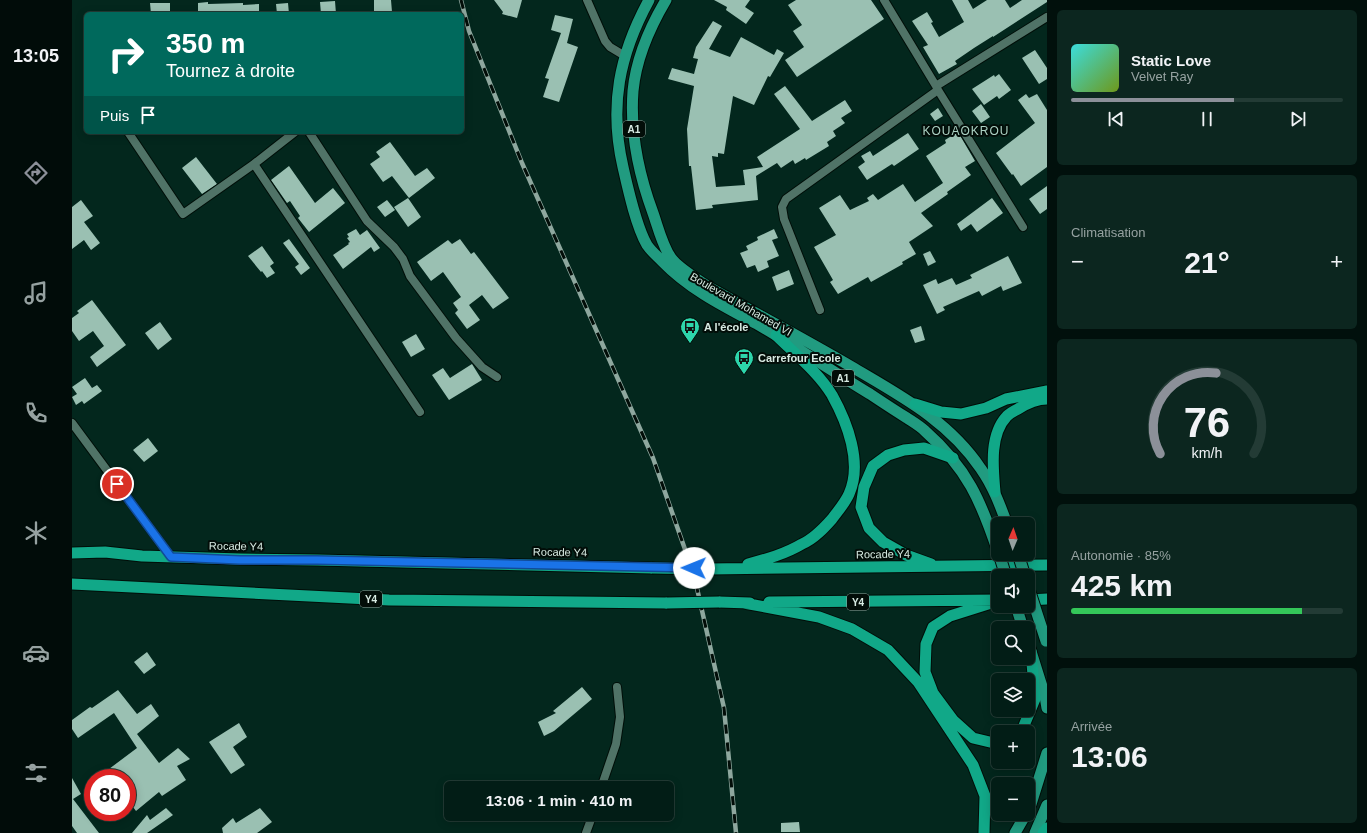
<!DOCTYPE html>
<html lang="fr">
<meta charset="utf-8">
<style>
:root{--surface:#021d16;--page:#0c261f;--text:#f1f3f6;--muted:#96a2a1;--line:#233b35;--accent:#8c9099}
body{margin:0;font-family:Helvetica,sans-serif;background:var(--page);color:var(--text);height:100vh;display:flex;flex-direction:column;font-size:15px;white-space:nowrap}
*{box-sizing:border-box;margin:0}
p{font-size:13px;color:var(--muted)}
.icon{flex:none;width:22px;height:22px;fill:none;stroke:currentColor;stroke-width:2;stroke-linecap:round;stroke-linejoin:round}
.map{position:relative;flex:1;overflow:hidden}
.panel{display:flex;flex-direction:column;gap:10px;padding:10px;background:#01100c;width:320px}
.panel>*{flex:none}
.top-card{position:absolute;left:12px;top:12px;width:380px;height:122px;border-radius:6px;box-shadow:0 2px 10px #0003,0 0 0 1px var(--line);background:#00695c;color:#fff;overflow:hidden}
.needle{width:26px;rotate:2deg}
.fabs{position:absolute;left:919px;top:517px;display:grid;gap:8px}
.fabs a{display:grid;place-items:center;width:44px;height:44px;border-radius:6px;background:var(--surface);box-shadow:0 2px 10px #0003,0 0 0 1px var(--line);font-size:20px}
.speed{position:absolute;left:12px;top:769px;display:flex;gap:8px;font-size:20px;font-weight:700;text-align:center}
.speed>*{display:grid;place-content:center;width:52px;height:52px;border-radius:50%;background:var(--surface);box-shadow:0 2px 10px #0003,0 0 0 1px var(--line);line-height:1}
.speed .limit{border:6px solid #d22;background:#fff;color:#111}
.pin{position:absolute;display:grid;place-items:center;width:34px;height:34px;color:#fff;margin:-17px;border:2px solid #fff;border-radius:50%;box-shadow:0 1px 4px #0007}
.me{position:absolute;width:44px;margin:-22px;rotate:271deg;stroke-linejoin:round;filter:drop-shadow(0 0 3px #0008)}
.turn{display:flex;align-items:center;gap:14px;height:84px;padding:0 16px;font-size:18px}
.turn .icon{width:52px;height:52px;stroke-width:2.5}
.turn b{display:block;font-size:28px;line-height:34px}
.then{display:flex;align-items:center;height:38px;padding:0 16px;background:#0003;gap:8px;font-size:15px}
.big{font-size:30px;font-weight:700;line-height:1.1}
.panel .card{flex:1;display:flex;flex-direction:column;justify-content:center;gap:6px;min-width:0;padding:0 14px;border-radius:6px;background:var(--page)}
.panel .dial{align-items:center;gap:0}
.dial svg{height:104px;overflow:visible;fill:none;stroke:var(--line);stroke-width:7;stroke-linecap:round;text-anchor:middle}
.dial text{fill:var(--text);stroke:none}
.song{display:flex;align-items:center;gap:12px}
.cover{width:48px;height:48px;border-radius:6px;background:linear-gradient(135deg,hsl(180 70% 55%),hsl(80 70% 35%))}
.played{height:4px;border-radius:2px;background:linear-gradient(90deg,var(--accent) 60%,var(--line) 60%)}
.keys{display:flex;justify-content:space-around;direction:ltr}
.heat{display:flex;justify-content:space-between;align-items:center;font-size:22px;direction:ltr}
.charge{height:6px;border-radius:3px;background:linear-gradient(90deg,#34c759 85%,var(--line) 0)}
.trip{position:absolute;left:372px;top:781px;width:230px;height:40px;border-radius:6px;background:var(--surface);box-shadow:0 2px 10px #0003,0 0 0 1px var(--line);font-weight:700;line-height:40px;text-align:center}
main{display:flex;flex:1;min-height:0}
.dock{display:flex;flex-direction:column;width:72px;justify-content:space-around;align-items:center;background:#010c09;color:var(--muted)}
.dock .icon{width:28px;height:28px}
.dock .selected{color:var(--accent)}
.dock b{font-size:18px;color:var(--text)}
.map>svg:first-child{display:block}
</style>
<main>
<nav class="dock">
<b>13:05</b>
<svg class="icon selected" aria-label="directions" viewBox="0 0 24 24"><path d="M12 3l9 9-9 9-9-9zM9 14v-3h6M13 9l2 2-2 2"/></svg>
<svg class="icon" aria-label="music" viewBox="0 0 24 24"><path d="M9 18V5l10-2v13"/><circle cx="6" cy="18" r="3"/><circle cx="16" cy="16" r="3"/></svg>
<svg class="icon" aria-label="phone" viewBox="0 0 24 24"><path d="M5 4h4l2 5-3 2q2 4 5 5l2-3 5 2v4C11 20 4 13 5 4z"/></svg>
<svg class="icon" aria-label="climate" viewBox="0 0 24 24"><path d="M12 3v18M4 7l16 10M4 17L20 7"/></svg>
<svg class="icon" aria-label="car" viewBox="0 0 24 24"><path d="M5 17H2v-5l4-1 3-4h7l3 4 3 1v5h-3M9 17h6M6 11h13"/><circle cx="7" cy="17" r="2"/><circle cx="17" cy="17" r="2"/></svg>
<svg class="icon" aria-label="filters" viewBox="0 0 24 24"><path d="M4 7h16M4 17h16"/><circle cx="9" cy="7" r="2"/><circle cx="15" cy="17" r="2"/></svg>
</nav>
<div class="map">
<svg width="975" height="833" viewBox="0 0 975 833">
<rect width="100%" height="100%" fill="#03271d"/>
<path fill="#9ac0b2" d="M302,0H319L320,12L302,13Z
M422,0H450L445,18L430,14L431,12Z
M642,0H678L673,7L682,13L674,24L654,10L655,7Z
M724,0H799L812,19L725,77L713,60L732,47L721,31L730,25L716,5Z
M880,0H896L901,9L915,0H933L938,8L950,0H975V2L921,37V36L902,48L883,61L885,64L867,74L851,47L856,45L840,21L855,12L861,22L859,23L867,37L892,22Z
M263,1L264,14H249L248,2Z
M136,2V4L171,3V5L187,4V14H126V3Z
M78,3H98V14H79Z
M216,3L217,14H205L204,4Z
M483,15L501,19L495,43L506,47L487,102L471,97L477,79L473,78L489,33L479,30Z
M641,21L650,26L637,49L658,57L669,37L702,55L705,49L712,53L698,77L696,76L682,105L661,96L652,154L646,153V157L640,156L644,187L673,185L671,170L691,167L685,157L728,129L702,94L713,86L740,121L773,100L780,111L769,118L773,123L761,131L764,136L755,142L757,146L734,160L733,158L723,164L721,160L709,168L705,163L684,176L686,200L640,205L641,208L624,210L619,166H617L615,129L622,86L596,79L600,68L622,74L626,59L621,58L624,47Z
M963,50L975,68V79L967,84L950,58Z
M927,74L939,90L927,99L925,96L912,105L900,89L922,75L923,77Z
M954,94L957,98L965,94L975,110V167L949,186L941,174L940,175L924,153L963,123L946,100Z
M909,104L918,117L909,123L900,111Z
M866,108L871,116L863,121L858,114Z
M886,132L903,161L893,167L899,175L875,192L876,194L849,213L861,226L837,242L844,254L830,262L831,264L799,282L796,277L766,294L758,282L761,280L742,247L764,235L747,208L768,195L778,210L797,201L795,198L801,194L806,200L831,184L843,202L871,183L854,156L874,143L873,140Z
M836,133L847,149L822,166L820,164L795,180L786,167L793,162L789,156L798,151L801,156Z
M318,142L343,176L355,168L363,178L337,198L320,176L311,182L298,164L308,157L304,152Z
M124,157L145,184L130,194L110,168Z
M217,166L243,203L261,188L273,203L237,232L226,218L228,216L218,201L215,203L199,180Z
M975,186V209L968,214L957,199Z
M336,198L349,217L336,227L322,207Z
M920,198L931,213L905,232L899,224L889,231L885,224Z
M9,200L21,216L12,222L28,243L19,250L12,240L0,249V207Z
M315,200L323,210L313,217L305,207Z
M284,229L288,235L295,230L308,248L302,252L299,247L271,269L261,255L277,244L276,243L278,242L275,238L277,237L275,234Z
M702,229L706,238L700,240L707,256L695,261L697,267L686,272L683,265L675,268L668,253L676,250L674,246L686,240L685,237Z
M217,239L238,268L229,275L223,267L227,264L211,243Z
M388,239L399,254L402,252L437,298L421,309L410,295L397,305L408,320L395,329L383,313L386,310L381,303L389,297L371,272L359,281L345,262L376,240L380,244Z
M190,246L202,263L198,266L203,273L195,278L190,271L189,272L176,256Z
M858,251L864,262L856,266L851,254Z
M936,256L950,283L931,291L929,286L910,296L907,291L871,307L873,310L865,314L851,285L864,279L866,284L880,278L884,285L900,278L898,275Z
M717,270L722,284L705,291L700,277Z
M20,300L54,345L25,367L18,357L32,346L21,331L7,341L0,331V318L7,313L5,311Z
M88,322L100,339L86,350L73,333Z
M849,326L853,340L843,343L838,330Z
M344,334L353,349L339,357L330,342Z
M400,364L410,380L377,400L360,375L371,368L378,378Z
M13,378L20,388L25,385L30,391L12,404L10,401L4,405L0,397L5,394L0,387Z
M76,438L86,451L72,462L61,450Z
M75,652L84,665L72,674L62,662Z
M510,687L520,699L482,731L472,736L466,722L484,713L481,711Z
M46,690L65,714L79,704L87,716L65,734L87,763L106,748L118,759L105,766L114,780L90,796L87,792L64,811L55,799V778H38L33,772L65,748L42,713L6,738L0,729V720L18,707L20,708Z
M167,723L175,737L161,747L173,765L159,774L137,742Z
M0,778L9,794L1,799L27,833H5L0,826Z
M94,808L101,815L75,833H60L75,815L78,820Z
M188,808L200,822L185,833H151L150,828L161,818L164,823Z
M727,822L728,832H709V823Z"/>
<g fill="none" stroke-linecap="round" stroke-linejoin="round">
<g stroke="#000e08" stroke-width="10">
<path id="minor" d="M515,0L533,41L538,47L553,56
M812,0L864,86
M866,90L951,227
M56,132L111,214L182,164L223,132
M237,132L295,221L322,247L331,259L338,276L384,338L410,367L425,377
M182,164L348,412
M748,310L712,219L710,207L714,199L866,90L864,86L975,17
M0,423L99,557
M529,788L544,744L548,717L545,687
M514,833L521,814"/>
</g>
<g stroke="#000e08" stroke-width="13">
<path id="primary" d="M577,0C547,55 537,106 551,167C556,189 564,226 575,245C579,251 585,256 590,261C617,289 651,306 685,324C723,346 760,371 798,394C810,402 822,410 835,418C841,422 848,426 853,431C895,468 909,501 926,552
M594,0C578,27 564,59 561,91C558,131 567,175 581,213C586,227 590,245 599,258C606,268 625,279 635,286C683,313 732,339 780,367C829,396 877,421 909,469C921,486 928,505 935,524
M944,606L951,628
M956,642L973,696L975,708
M956,810L959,804L975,753
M943,833L954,814
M963,833L975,805"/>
</g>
<g stroke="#000e08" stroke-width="13">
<path id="trunk" d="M843,404L869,412L889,414L914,408L934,399L975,391
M923,492C921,468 917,435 935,416C938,413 942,411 946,409C954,404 965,399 975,399
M0,553L33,552L70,556L168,559L245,560L580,568
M676,564C695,559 713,554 730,544C742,539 752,528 760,519C766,511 773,503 777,494C791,463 775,422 760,395C746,372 723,354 704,335
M859,564L834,555L811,542L797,528L789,507L792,487L801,466L816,455L832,450L852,448L881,458
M637,569L975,565
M0,584L317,600L595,603
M956,600L975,599
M647,602L678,603
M697,602L926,600
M672,603L747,617L780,629L816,650L846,682L901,765L913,796L912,833
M916,604L878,616L861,627L854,644L853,672L861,693L881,720L901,738L922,743L926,742
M946,732L951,728L963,699L959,651
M971,833L975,828"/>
</g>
<use href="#minor" stroke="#507367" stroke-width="8"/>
<use href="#primary" stroke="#219b80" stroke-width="11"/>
<use href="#trunk" stroke="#11a888" stroke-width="11"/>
<g stroke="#8ea79e" stroke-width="4.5">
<path id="rail" d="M389,0L397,31L450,163L581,458L622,575L652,708L664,833"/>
</g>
<use href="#rail" stroke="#020d08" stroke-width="3" stroke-dasharray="9" stroke-linecap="butt"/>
<g stroke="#000e08" stroke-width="13" stroke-linecap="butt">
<path id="primary-bridge" d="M927,554L934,576
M946,554L953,576
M956,586L974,641"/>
</g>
<g stroke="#000e08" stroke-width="13" stroke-linecap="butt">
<path id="trunk-bridge" d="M580,568L637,569
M595,603L647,602"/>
</g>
<use href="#primary-bridge" stroke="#219b80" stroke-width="11"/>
<use href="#trunk-bridge" stroke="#11a888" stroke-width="11"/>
</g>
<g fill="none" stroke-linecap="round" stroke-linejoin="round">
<g stroke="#114b97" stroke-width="10">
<path id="route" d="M45,484L99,557L168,560H245L622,568"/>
</g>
<use href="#route" stroke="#1a73e8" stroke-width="7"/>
</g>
<defs>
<g id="bus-pin" transform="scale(1)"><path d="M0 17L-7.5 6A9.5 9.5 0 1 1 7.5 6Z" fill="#2dd5ab" stroke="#020d08"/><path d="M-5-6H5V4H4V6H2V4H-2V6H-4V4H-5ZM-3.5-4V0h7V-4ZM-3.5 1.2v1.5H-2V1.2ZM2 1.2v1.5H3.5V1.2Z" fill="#111"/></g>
</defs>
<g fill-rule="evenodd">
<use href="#bus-pin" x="618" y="327"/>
<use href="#bus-pin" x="672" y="358"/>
</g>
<g text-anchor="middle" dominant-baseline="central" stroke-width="4" stroke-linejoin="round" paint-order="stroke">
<g fill="#020d08" stroke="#97a8a1" stroke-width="1">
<rect x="551" y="121" width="22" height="16" rx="3"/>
<rect x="760" y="370" width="22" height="16" rx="3"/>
<rect x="288" y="591" width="22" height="16" rx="3"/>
<rect x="775" y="594" width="22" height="16" rx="3"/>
</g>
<g font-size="10" font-weight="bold" fill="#d7eae2">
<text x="562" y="129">A1</text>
<text x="771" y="378">A1</text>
<text x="299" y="599">Y4</text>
<text x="786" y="602">Y4</text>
</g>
<g font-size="11" fill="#d7eae2" stroke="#020d08">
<text transform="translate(669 304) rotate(30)">Boulevard Mohamed VI</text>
<text transform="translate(164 546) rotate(1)">Rocade Y4</text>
<text transform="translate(488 552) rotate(1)">Rocade Y4</text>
<text transform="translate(811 554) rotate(-1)">Rocade Y4</text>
</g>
<g font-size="11" font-weight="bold" fill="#d7eae2" stroke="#020d08" text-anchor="start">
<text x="632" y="327">A l'école</text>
<text x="686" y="358">Carrefour Ecole</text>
</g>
<g font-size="12" letter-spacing="1" fill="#abd1c3" stroke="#020d08">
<text x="894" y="131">KOUAOKROU</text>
</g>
</g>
</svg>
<div class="fabs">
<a><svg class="needle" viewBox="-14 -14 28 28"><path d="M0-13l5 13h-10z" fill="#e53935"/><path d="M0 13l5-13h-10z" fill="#96a2a1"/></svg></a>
<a><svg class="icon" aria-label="sound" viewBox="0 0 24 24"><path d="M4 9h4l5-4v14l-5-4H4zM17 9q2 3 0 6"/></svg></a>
<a><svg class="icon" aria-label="search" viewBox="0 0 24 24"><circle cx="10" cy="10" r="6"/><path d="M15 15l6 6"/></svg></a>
<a><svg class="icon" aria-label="layers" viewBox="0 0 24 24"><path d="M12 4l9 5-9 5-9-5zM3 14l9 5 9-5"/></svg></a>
<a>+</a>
<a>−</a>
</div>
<div class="speed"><div class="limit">80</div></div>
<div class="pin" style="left:45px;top:484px;background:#d93025"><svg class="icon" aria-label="arrive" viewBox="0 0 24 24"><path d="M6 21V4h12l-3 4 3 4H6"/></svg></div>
<svg class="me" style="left:622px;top:568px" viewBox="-20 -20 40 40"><circle r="19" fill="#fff"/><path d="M0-13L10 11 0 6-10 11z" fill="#1a73e8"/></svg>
<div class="trip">13:06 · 1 min · 410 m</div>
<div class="top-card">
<div class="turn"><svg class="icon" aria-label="right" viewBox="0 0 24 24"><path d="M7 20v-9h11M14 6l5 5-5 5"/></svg><div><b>350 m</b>Tournez à droite</div></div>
<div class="then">Puis<svg class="icon" aria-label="arrive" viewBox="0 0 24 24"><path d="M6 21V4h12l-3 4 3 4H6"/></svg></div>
</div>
</div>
<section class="panel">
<div class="card">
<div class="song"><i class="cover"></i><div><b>Static Love</b><p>Velvet Ray</p></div></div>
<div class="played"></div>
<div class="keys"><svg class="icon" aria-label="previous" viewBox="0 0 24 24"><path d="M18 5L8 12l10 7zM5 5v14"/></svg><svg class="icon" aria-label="pause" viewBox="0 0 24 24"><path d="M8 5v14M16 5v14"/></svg><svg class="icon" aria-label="next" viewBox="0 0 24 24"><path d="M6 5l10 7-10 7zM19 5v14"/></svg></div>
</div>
<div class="card"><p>Climatisation</p>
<div class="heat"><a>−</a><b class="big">21°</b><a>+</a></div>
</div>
<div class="card dial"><svg viewBox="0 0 100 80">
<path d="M14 69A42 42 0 1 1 86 69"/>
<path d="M14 69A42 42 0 0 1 57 7" stroke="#8c9099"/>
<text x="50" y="56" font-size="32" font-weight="700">76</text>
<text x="50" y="72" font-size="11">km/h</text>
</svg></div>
<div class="card"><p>Autonomie · 85%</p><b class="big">425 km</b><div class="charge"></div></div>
<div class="card"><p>Arrivée</p><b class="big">13:06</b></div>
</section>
</main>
